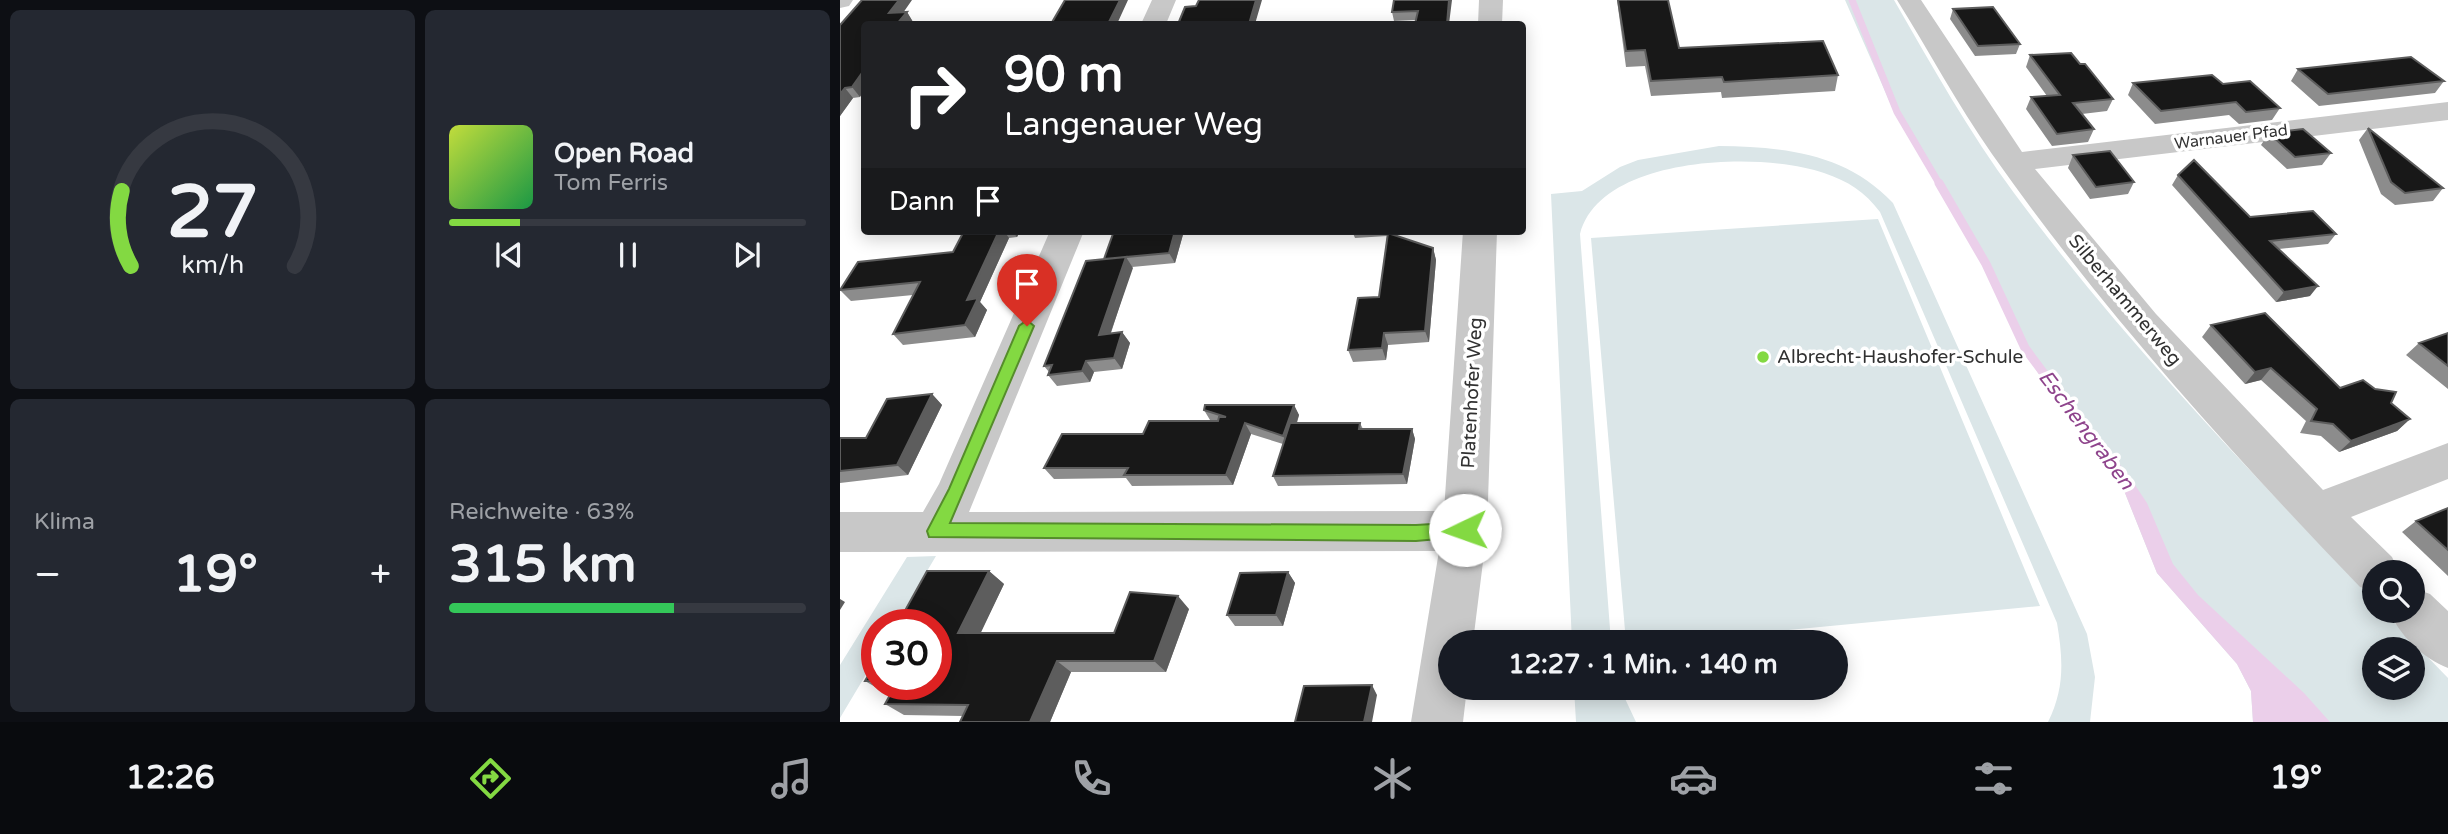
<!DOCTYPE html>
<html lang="de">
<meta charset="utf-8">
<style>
:root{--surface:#171b24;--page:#242831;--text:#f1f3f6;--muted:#9ea1a6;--line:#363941;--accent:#83d942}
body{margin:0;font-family:"Varela Round",sans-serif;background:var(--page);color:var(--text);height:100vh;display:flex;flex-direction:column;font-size:26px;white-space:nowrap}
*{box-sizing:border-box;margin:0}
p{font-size:23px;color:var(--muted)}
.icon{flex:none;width:38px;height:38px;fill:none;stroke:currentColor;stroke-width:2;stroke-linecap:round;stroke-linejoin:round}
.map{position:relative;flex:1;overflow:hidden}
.details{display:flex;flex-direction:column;gap:10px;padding:10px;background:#0d0f14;width:840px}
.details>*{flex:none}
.guide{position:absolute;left:21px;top:21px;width:665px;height:214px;border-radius:7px;box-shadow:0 4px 18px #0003;background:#202124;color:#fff;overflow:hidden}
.buttons{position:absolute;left:1522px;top:560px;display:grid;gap:14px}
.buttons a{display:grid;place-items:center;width:63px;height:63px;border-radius:50%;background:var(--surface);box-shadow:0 4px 18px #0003;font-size:35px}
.speed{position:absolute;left:21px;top:609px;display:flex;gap:14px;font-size:35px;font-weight:700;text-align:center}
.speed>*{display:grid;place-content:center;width:91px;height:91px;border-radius:50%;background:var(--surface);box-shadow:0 4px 18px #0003;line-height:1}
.speed .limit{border:10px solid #d22;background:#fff;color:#111}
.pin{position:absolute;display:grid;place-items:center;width:60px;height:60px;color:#fff;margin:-72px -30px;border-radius:50% 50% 50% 0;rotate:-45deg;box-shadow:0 0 7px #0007}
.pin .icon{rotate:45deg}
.me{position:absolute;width:77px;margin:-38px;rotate:267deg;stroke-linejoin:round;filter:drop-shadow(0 0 5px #0008)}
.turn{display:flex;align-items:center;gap:24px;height:147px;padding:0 28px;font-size:32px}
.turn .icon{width:91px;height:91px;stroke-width:2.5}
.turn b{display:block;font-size:49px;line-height:60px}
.then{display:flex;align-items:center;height:66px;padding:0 28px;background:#0003;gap:14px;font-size:26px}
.big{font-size:52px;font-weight:700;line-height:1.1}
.details .card{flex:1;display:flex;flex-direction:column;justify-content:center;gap:10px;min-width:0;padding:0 24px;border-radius:10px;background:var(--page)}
.details .dial{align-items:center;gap:0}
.dial svg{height:182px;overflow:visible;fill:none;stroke:var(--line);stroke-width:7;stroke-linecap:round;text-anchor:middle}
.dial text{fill:var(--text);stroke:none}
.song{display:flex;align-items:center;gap:21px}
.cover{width:84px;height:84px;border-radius:10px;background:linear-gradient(135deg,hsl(70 70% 55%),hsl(140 70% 35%))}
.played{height:7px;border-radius:4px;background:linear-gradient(90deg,var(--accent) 20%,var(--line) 20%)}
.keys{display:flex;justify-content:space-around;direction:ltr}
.heat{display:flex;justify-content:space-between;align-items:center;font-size:38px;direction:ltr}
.charge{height:10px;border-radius:5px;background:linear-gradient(90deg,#34c759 63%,var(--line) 0)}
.details .tiles{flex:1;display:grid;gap:10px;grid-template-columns:repeat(2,1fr)}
.trip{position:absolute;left:598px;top:630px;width:410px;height:70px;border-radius:35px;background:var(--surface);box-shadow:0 4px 18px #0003;font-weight:700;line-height:70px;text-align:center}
.tabs{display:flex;height:112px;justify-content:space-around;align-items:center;background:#090b0e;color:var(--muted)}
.tabs .icon{width:49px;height:49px}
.tabs .on{color:var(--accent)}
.tabs b{font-size:32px;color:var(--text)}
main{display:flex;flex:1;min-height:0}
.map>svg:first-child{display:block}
</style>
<main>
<section class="details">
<div class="tiles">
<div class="card dial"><svg viewBox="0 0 100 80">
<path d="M14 69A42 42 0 1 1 86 69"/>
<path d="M14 69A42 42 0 0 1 10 36" stroke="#83d942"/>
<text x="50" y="56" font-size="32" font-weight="700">27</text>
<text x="50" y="72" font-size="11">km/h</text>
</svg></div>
<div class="card">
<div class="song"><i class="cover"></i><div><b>Open Road</b><p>Tom Ferris</p></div></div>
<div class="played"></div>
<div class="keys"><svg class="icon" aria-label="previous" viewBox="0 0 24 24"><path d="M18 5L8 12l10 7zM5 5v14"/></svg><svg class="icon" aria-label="pause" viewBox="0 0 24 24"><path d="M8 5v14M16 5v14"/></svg><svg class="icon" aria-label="next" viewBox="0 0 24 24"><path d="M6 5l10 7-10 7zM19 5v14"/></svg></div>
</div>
<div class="card"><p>Klima</p>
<div class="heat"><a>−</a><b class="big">19°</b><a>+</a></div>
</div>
<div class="card"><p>Reichweite · 63%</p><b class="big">315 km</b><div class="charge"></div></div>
</div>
</section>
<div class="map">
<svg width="1608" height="722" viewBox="0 0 1608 722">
<rect width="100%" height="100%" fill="#fff"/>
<path fill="#dbe6e8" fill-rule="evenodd" d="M1005,0H1054C1092,66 1129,132 1174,193C1282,339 1409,470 1535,602V611H1543L1608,678V722H1413L1411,691L1397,664L1317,573L1283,488L1234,425L1183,351L1134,246L1055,114ZM1535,649H1573V688H1535Z
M879,146C945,147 1006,153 1053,203L1247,634L1255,677L1250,722H1208C1225,688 1223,659 1217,623L1040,212C1025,192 1008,181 984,173C922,151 760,155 740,234L771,642H732L711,194L742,191L780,167L798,160Z
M1038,219L1200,606L821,642H786L751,238Z
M96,556L55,625H37V656L0,718V665L67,557Z
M734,688H780L796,722H736Z"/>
<path fill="#ebcfea" d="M1234,425L1248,428L1287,473L1307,503L1333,564L1358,595L1464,693L1490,722H1413L1411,691L1397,664L1317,573L1283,488Z"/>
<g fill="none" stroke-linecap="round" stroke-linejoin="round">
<path stroke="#ebcfea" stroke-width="7" d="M1012,0L1057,112L1100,185"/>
<path stroke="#ebcfea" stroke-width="9" d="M1099,183L1146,264L1185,348L1239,421"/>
<path stroke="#ebcfea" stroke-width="11" d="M1237,419L1250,436"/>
<path fill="#c8c8c8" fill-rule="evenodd" d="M0,0H13L9,6L0,8Z
M312,0H336L326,24H301Z
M639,0H663L662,24H638Z
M1057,0H1081L1182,152L1608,102V120L1195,169L1316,314L1483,490L1608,443V479L1511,517L1552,557L1559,572H1535V593L1520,587C1389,451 1261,309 1152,154C1117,104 1089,51 1057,0Z
M210,231H244L129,512L604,511L623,231H657L647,530L633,642H611V688H627L623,722H571L599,551L0,552V512H83L99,484Z
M1573,588L1590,594L1608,611V668C1583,658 1560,636 1549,611H1573Z"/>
</g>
<path fill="#8c8c8c" d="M612,0L576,20L554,21L552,12Z
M777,0H828L839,48L998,75L995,91L882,98L881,92L811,96L805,66L786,67Z
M1113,9L1180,44L1176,54L1135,56L1110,19Z
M67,12L73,22L71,24H24L20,97L13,98L0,116V25Z
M1190,55L1240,64L1273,99L1267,111L1242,114L1254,129L1248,142L1212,146L1186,109L1191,97L1207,96L1186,67Z
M1458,69L1604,81L1595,93L1479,106L1451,81Z
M1293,83L1383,84L1440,108L1432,120L1399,124L1389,115L1315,124L1288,95Z
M1528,128L1603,188L1593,201L1555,205L1541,194L1519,140Z
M1429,133L1491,153L1482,165L1447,169L1421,145Z
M1233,155L1294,182L1288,194L1250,199L1228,168Z
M1338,175L1410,217L1496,234L1488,244L1439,249L1470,296L1436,302L1332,185Z
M124,231H180L177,237L169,238L140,302L147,310L135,337L63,345L53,334L73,295L11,301L0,290L113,252Z
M344,231L335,263L292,267L271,333L282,332L290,343L282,369L254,372L250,382L217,386L208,375L209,372L204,366L264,259Z
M512,231H557V235H554L593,248L596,260L589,342L548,345L546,360L513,362L508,350L539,297L547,236L515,238Z
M1371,325L1500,388L1551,403L1570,419L1557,431L1499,452L1481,436L1460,433L1466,421L1421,380L1405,384L1362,337Z
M1608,333V389L1566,355L1579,343Z
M92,394L102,405L68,475L0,483V438H26Z
M454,405L459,415L457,423H520L523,429H572L575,439L567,484L438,486L433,476L443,444L411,434L393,485L292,486L286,478L214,479L204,468L303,434L374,421L370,420L364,410Z
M1608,508V576L1562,532L1576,521Z
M149,571L164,584L140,633H274L349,609L326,672H231L210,722H120L123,716L64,715L45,704L52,692H44L25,681L37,660V684H96Z
M448,572L455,583L443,626H395L387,615Z"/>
<path fill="#5d5d5d" d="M59,0H72L56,23L49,13Z
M280,0H288L277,24H268Z
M416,0H422L415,24H409Z
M609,0H612L609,24H607Z
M67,12L73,22L71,24H57Z
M24,70V91L20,97L12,87Z
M5,88L13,98L0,116V94Z
M159,231H164L169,238L140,302L147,310L135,337L125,325L127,300Z
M172,231H180L177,237Z
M335,231H344L335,263L329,253Z
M593,248L596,260L589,342L585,331Z
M286,257L293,268L266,346L259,335Z
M1478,286L1470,296L1436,302L1444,292Z
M282,332L290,343L282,369L274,358Z
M544,333L548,345L546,360L542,348Z
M246,361L254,372L250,382L242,371Z
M1431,368L1421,380L1405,384L1415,372Z
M92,394L102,405L68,475L57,465Z
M454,405L459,415L449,446L443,436Z
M1570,419L1557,431L1499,452L1511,441Z
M405,423L411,434L393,485L386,475Z
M572,429L575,439L567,484L563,474Z
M149,571L164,584L135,645L118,633Z
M448,572L455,583L443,626L436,615Z
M338,596L349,609L326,672L314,661Z
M0,599L5,602L0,610Z
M217,661L231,672L210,722H190Z
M532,685L537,695L532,722H524Z"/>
<path fill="#181818" stroke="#5d5d5d" stroke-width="2" d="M22,0H59L49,13L67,12L57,24H24V70L12,87L5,88L0,94V25Z
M225,0H280L268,24H211Z
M359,0H416L409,24H338L345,7L356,6Z
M554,0H609L607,24H575L578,11L552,12Z
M778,0H828L839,48L983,41L998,75L884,82L882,77L811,81L805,50L786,51Z
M1153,7L1180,44L1138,46L1113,9Z
M1231,53L1240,64H1245L1273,99L1233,103L1254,129L1217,134L1191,97L1220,95L1190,55Z
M1571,57L1604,81L1488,94L1458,69Z
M1372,75L1383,84L1410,81L1440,108L1406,112L1396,102L1321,111L1293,83Z
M1528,128L1603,188L1565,193L1551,182Z
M1463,129L1491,153L1455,157L1429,133Z
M1270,151L1294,182L1256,187L1233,155Z
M1354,160L1410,217L1473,211L1496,234L1430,241L1478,286L1444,292L1338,175Z
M124,231H159L127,300L138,298L125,325L53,334L80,282L0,290L18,262L113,252Z
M274,231H335L329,253L264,259Z
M548,233L593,248L585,331L544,333L542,348L508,350L518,298L539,297Z
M286,257L259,335L282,332L274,358L246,361L242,371L208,375L212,365L204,366L246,261Z
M1425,313L1500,388L1523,380L1535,389L1556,392L1551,403L1570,419L1511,441L1493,424L1471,421L1477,409L1431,368L1415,372L1371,325Z
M1608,333V366L1579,343Z
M92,394L57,465L0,471V438H26L47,399Z
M365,405H454L443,436L405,423L386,475H284L288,468H204L222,434H303L309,421H378L379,417H386L364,410Z
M450,423H520L519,429H572L563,474L433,476Z
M1608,508V550L1576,521Z
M87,571H149L118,633H274L290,592L338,596L314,661H217L190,722H120L128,705L45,704L56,684H96V625H57Z
M448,572L436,615H387L400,573Z
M37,660V681H25Z
M532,685L524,722H455L464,686Z"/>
<path fill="#83d942" stroke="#558d2b" stroke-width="2" d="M187,320L194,326L110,523L576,525L625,522L631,524L634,530L631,536L576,541L89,537L87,531L109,489L179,326Z"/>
<circle fill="#83d942" stroke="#fff" stroke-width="2.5" cx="923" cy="357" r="7"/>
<g text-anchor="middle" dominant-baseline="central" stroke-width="7" stroke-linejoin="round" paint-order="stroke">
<g font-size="16" fill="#313131" stroke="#fff">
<text transform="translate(1391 137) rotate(-7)">Warnauer Pfad</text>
</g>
<g font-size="19" fill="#313131" stroke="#fff">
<text transform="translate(1285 300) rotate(50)">Silberhammerweg</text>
<text transform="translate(632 393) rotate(-87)">Platenhofer Weg</text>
</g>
<g font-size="19" fill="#313131" stroke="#fff" text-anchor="start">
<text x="937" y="357">Albrecht-Haushofer-Schule</text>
</g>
<g font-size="21" font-style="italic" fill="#8e448c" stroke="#fff">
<text transform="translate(1246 430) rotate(53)">Eschengraben</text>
</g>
</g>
</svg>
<div class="buttons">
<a><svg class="icon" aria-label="search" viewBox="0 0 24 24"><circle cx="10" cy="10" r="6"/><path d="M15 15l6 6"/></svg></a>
<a><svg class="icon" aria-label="layers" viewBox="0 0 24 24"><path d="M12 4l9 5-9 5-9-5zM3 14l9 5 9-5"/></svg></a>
</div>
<div class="speed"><div class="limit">30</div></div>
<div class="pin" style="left:187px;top:326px;background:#d93025"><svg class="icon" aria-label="arrive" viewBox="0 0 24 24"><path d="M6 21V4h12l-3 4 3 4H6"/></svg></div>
<svg class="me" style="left:625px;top:530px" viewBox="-20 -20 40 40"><circle r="19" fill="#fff"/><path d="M0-13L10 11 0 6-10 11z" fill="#83d942"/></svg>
<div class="trip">12:27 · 1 Min. · 140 m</div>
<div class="guide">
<div class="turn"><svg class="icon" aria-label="right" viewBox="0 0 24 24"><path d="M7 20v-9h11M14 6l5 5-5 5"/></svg><div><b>90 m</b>Langenauer Weg</div></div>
<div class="then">Dann<svg class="icon" aria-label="arrive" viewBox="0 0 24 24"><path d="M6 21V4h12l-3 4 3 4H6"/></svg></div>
</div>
</div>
</main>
<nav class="tabs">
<b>12:26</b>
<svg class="icon on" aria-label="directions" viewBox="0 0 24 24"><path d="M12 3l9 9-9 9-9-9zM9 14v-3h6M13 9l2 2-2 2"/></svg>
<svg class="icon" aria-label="music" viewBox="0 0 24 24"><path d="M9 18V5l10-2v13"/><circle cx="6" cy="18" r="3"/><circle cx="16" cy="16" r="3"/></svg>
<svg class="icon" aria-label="phone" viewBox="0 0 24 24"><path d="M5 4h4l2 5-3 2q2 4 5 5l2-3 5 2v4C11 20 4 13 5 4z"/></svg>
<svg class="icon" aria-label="climate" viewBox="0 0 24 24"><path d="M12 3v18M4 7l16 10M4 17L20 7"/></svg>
<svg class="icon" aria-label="car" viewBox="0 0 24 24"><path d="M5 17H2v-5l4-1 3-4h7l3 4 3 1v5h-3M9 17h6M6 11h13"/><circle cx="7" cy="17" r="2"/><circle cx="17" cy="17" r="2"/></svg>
<svg class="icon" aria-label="filters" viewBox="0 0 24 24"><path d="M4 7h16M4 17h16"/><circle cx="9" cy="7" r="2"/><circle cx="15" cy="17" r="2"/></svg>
<b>19°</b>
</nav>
